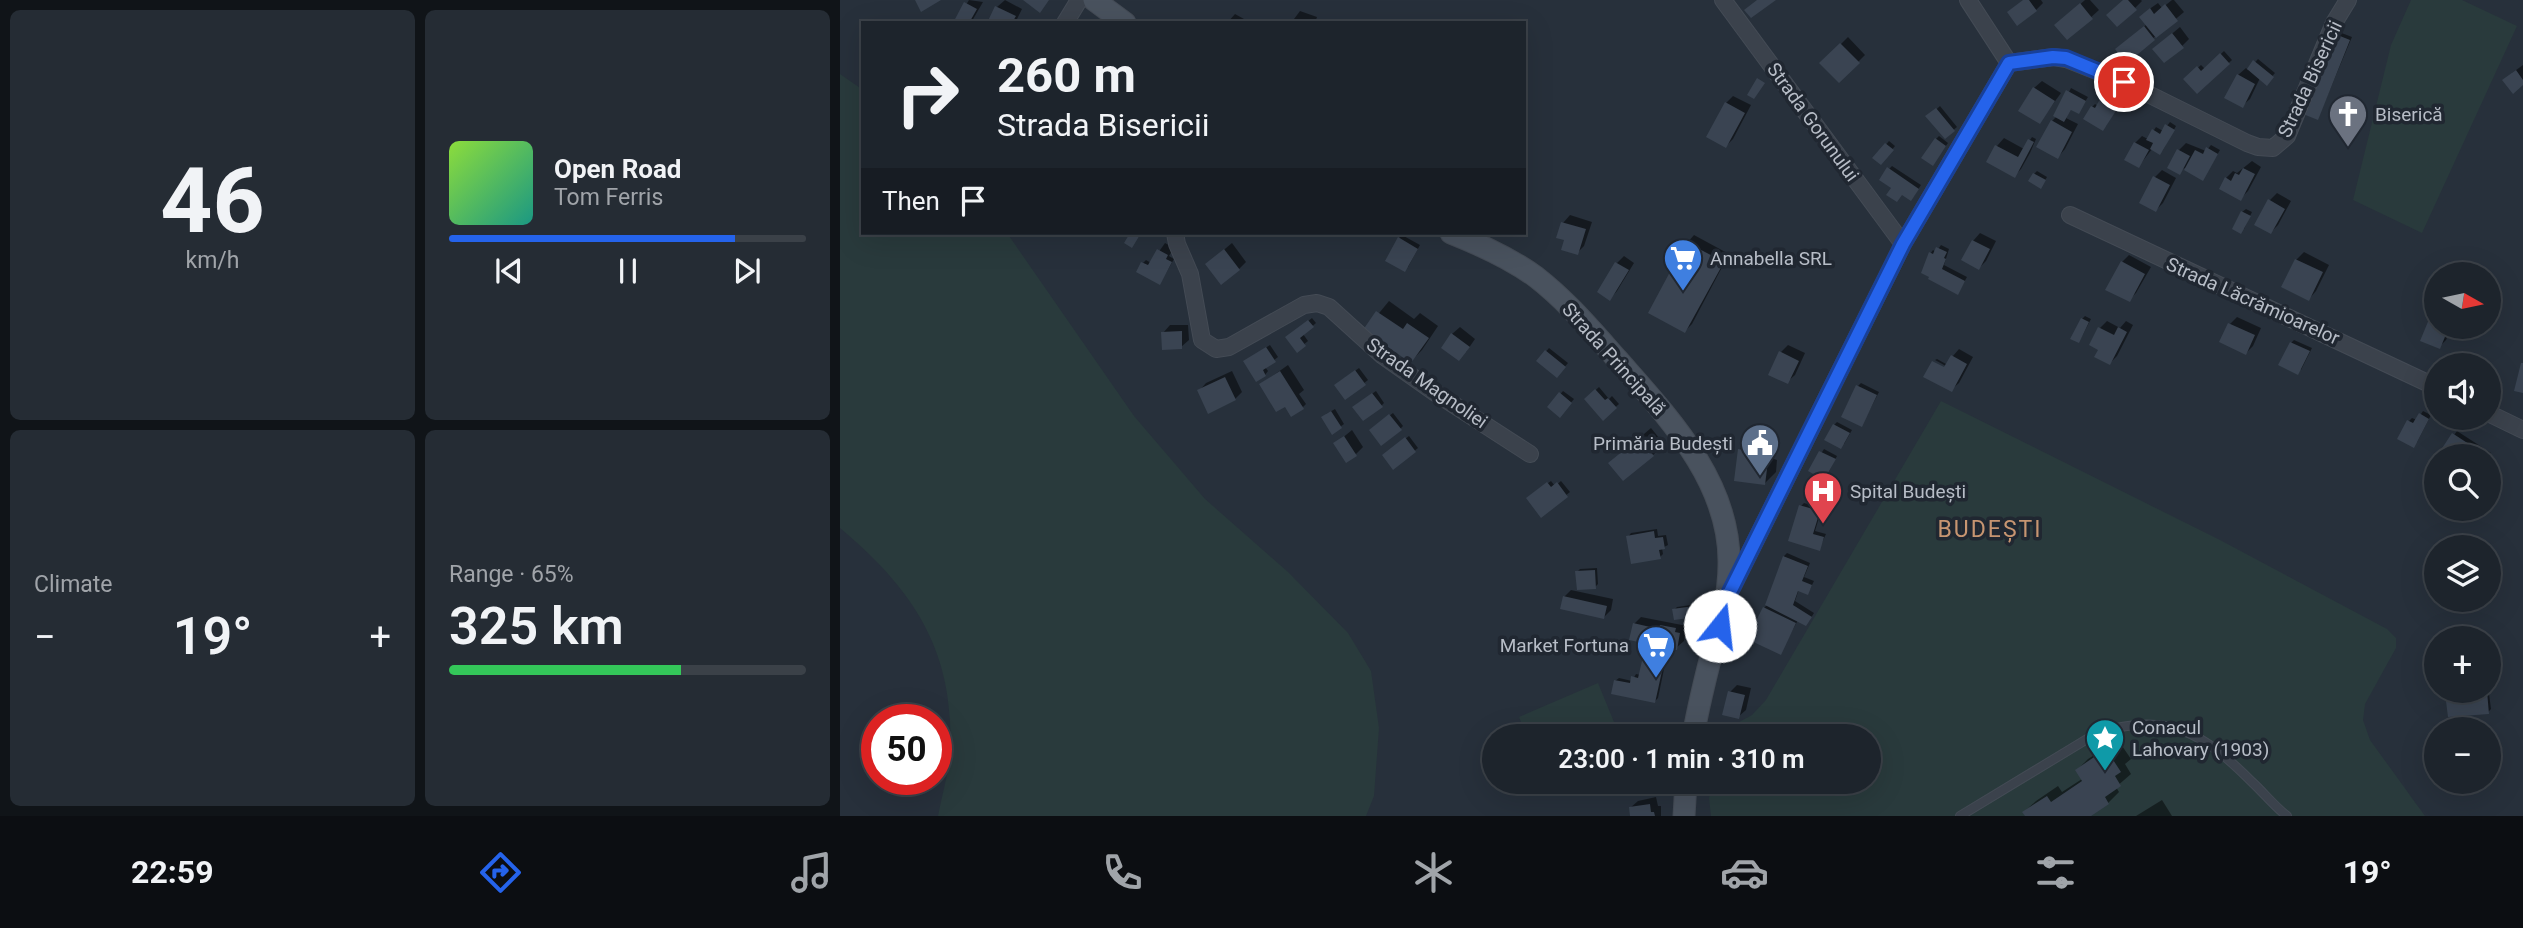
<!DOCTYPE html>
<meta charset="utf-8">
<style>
:root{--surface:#1d242c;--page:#252c34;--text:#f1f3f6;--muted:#a0a4a9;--line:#3b4148;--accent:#2563eb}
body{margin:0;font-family:Roboto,sans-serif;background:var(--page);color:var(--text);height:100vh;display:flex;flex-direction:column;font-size:26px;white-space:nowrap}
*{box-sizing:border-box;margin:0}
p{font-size:23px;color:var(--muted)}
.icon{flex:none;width:38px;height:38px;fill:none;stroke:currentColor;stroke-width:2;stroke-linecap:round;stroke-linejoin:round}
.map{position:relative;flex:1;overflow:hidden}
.drawer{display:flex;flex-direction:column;gap:10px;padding:10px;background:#101418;width:840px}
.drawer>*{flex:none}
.top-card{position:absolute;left:21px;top:21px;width:665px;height:214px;border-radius:0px;box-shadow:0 7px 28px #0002,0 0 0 2px var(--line);background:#1d242c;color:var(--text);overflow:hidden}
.needle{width:46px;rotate:99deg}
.buttons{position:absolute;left:1584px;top:262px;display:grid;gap:14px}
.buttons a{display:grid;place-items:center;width:77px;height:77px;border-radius:50%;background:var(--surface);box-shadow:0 7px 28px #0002,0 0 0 2px var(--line);font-size:35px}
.speed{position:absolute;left:21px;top:704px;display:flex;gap:14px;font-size:35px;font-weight:700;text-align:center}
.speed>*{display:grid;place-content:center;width:91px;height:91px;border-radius:50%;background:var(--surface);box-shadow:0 7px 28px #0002,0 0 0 2px var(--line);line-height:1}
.speed .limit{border:10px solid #d22;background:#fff;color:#111}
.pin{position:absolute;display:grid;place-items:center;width:60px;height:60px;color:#fff;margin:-30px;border:4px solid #fff;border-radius:50%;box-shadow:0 2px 7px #0007}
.me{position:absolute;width:77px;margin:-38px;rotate:16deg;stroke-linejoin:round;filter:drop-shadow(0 0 5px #0008)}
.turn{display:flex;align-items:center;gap:24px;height:147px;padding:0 21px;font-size:32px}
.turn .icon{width:91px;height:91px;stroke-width:2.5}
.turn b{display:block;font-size:49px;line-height:60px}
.then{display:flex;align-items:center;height:66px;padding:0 21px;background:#0003;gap:14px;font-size:26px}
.big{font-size:52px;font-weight:600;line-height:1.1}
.drawer .card{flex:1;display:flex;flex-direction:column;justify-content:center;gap:10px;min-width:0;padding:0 24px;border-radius:10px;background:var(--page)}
.drawer .dial{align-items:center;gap:0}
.dial b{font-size:91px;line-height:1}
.song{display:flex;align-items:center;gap:21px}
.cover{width:84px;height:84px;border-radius:10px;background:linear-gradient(135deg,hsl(90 70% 55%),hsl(170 70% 35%))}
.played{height:7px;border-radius:4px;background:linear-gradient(90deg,var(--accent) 80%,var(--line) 80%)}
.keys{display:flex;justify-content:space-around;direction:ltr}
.heat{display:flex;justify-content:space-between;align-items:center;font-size:38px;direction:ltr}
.charge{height:10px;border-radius:5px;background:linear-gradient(90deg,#34c759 65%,var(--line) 0)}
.drawer .tiles{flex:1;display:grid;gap:10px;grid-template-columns:repeat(2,1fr)}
.trip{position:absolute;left:642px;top:724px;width:399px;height:70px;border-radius:35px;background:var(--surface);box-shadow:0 7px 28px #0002,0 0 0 2px var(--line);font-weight:600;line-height:70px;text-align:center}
.dock{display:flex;height:112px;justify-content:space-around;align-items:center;background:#0c0e12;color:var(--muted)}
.dock .icon{width:49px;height:49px}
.dock .current{color:var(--accent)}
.dock b{font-size:32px;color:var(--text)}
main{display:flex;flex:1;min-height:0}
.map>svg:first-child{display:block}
</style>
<main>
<section class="drawer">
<div class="tiles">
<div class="card dial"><b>46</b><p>km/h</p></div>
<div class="card">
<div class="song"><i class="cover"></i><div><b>Open Road</b><p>Tom Ferris</p></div></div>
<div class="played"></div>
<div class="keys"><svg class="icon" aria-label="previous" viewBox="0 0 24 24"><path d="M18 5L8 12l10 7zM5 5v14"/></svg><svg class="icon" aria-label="pause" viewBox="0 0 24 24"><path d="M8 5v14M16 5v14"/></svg><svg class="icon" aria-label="next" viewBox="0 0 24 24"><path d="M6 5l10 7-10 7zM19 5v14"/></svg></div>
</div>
<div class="card"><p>Climate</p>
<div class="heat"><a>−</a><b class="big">19°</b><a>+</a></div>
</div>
<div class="card"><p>Range · 65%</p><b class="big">325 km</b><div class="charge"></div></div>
</div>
</section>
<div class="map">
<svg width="1683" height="816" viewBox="0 0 1683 816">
<rect width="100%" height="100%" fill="#27303b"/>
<path fill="#293a3c" d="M1571,0H1622L1677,26L1582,233L1513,200L1551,45Z
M0,74L23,90V233H167L294,416L365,499L448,572L508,633L531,671L539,728L534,796L526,816H98C102,795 108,774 111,753C112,743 110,731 110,721C106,636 63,581 0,528Z
M1101,401L1380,540L1547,629L1556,638V648L1525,704L1523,720L1530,740L1585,816H871L869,798L872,782H1029V737H883L890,727L912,715L926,700Z
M758,683L774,722L738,737H687L679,717Z"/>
<path fill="#0007" d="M129,0L143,2L132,21L136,23H115Z
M165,0L182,9L175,23H149L157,7Z
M1183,0H1201L1203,3L1196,10Z
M1245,0H1250L1259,10L1228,38L1224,18Z
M1285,0H1301L1302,1L1295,8Z
M1332,0H1334L1344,12L1286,61L1280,47L1307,24L1308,10L1318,3L1322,8Z
M460,11L477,17L475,23H451Z
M395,14L404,19L402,23H387Z
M1340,27L1349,39L1342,46L1322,42Z
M1499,32L1512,37L1478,118L1496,35Z
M1008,37L1025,55L999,81L982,63Z
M1384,51L1392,60L1357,92L1345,79L1361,65L1365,69Z
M1418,59L1435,73L1426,83L1420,78L1410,99L1402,106L1398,75L1406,68L1408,70Z
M1683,65V83L1673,91L1672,73Z
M1202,81L1221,93L1200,122L1194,88Z
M1231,88L1248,97L1239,112L1232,108L1226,118L1238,124L1225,149L1218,157L1212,121L1217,116Z
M893,96L911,105L893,139L886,146V103Z
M1265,97H1272L1280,102L1266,126L1252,107L1255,104L1258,106Z
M1100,106L1117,127L1105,137L1088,117Z
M1330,122L1336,126L1323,150L1320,153L1312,149L1299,166L1295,143L1302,136L1308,139L1316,127L1323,131Z
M1099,136L1108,143L1095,161L1096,139Z
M1192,137L1196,139L1190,153L1181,169L1174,176L1148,161L1157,146L1164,138L1184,149Z
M1049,141L1055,146L1041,163L1035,158Z
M1346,143L1366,151L1371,145L1380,150L1363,179L1344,168L1339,173L1330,167L1339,150Z
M1412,161L1421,167L1408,191L1401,198L1386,178L1393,171L1397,173Z
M1052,166L1081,185L1074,196L1053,188L1049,169Z
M1322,170L1336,178L1323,203L1316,210L1301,202L1315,177Z
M1197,171L1207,177L1203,184L1194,174Z
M1437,193L1451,201L1438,225L1431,232L1430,200Z
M1406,209L1412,212L1404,229L1402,212Z
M730,215L752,222L744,246L737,253L726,239L723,223Z
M1140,233L1156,241L1146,261L1139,268L1124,260L1133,241Z
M562,235L580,245L568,267L559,238Z
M854,235L889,254L852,324L845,331L810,312L847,243Z
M325,243L334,248L329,256L334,259L322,280L303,263L306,260L311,263Z
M392,243L406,262L399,269L367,264Z
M1101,245L1109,249L1104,265L1127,277L1118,293L1090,254L1093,250L1096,252Z
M1464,252L1489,265L1476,291L1469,299L1443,286L1456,260Z
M1289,255L1311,267L1296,293L1289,300L1282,262Z
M784,256L794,263L777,291L770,299L777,263Z
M549,301L574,319L580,313L598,326L582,350L571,361L526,329Z
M1596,311V327H1612L1606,340L1599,347L1594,313Z
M1245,316L1251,319L1241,338L1242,319Z
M1397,317L1421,328L1413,346L1406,353L1382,341L1390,324Z
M472,318L476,323L463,334L468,341L457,350L450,335Z
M1267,321L1280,328L1286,321L1293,325L1277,356L1270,363L1260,349V328Z
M330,325H348L349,340L341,347L323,333Z
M620,327L635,339L626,352L612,334Z
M1454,340L1472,348L1461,370L1451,343Z
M430,345L438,357L425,367L428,371L425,375L408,359Z
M948,345L965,353L955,375L947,382L930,374L941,352Z
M709,348L728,363L717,376L698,361Z
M1119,349L1133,357L1119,383L1111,390L1113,370L1095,360L1097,359L1106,364Z
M448,365L464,390L459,394L466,404L463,407L421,384Z
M519,368L528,380L505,398L499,382Z
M392,371L402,392L395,399L359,391L366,383Z
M1021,383L1039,392L1024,421L1018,386Z
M759,387L769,399L772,396L779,404L763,418L746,399Z
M536,391L544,403L541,406L517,404Z
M723,391L734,399L720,416L709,407Z
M495,409L504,424L493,432L486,414Z
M1583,411L1591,415L1577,442L1559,438L1569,421L1572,418L1577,420Z
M553,413L563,426L560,429L534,427Z
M997,422L1012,430L1004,444L994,425Z
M811,428L824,444L813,455L770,463Z
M512,430L523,447L516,454L495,444Z
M1617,431L1651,453L1648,457L1601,453Z
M569,436L578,448L554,467L548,452Z
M906,443L936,446L934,459L937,460L936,472L925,483L899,450Z
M984,449L997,456L987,475L970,471Z
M711,481L715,486L721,481L730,492L701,515L691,495Z
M964,503L982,508L975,531L986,534L979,549L961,506Z
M817,529L818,536L826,535L828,545L822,548L823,554L820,557L788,537L791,533Z
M947,553L970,563L964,577L974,581L968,593L959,589L955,601L974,613L969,621L958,620L940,653L924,608L928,604L944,556Z
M757,568L758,584L755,587L737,572L740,569Z
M731,590L773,599L771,610L764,617L724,597Z
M858,604L859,612L856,616L834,610L837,607Z
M801,617L847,626L844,641L836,648L813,643L812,647L828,650L818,698L815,701L775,681L779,678L792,681L796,674L801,675L806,649L812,643L794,624Z
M897,685L911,688L906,710L898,717L890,692Z
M1648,686L1651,709L1648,712L1608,701L1611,698H1619V691H1648Z
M1278,740L1291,759L1285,764L1291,774L1276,787L1279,792L1268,803L1247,816H1187L1184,812L1196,801L1218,786L1222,792L1242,779L1237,770L1248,759Z
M816,797L818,806H821V816H792L790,808L798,801Z
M1322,800L1332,816H1296Z"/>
<path fill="#3a4452" d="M75,0H101L81,12Z
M183,0H209L200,13Z
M917,0H936L911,18L904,10Z
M1183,0H1189L1197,11L1177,26L1167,12Z
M1283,0H1288L1297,10L1277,27L1266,15Z
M124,2L137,9L129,23H113Z
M1240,3L1253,19L1227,40L1214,25Z
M1325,4L1338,21L1316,38L1299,17L1310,8L1314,14Z
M155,6L176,16L172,23H147Z
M1304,26L1315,40L1286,64L1275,49Z
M1332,33L1344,48L1324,63L1312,49Z
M1495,34L1510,40L1478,120L1463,114Z
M1000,43L1020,63L999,83L979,63Z
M1380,53L1390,64L1357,94L1343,79L1357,66L1361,71Z
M1413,60L1434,77L1427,86L1407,69Z
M1676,70L1683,80V85L1673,94L1662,80Z
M1397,74L1415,84L1403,108L1384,98Z
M917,78L925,83L914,99L907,95Z
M1193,87L1215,101L1200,124L1178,111Z
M1226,90L1246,101L1239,114L1231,110L1224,122L1213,116Z
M1260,99H1268L1279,106L1263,131L1243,119L1251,106L1255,108Z
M885,102L905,113L886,148L866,137Z
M1096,108L1115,131L1105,139L1085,116Z
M1211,120L1232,132L1218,159L1196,147Z
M1325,124L1335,130L1320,155L1310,149L1313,143L1306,140L1312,129L1320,134Z
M1095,138L1106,146L1093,166L1081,158Z
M1188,139L1194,142L1175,178L1146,162L1155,145L1178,157Z
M1294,142L1309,150L1299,168L1284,160Z
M1045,143L1054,150L1041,165L1032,158Z
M1366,147L1378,154L1363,181L1344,170L1355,150L1363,154Z
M1337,149L1350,156L1340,175L1327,168Z
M1047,167L1079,189L1071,201L1062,195L1057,202L1046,195L1051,188L1039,180Z
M1403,168L1415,174L1401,201L1379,189L1385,177L1391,181L1395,173L1399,175Z
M1193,173L1206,180L1201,189L1188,181Z
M1313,176L1330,185L1316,212L1299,203Z
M1428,199L1445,209L1431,234L1414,225Z
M1401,211L1411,216L1401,234L1392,229Z
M721,222L746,229L738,255L721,250L724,240L716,238Z
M290,233H301L292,248L284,243Z
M558,237L578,249L565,272L545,261Z
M1132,240L1150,249L1139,270L1121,260Z
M846,242L884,262L845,333L808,313Z
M1096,247L1107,252L1104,258L1106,259L1102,269L1125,281L1118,295L1088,279L1089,277L1081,273L1089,252L1093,254Z
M317,249L328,255L326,259L332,262L320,285L296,272L301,262L308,265Z
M384,249L400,270L381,285L365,264Z
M1455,259L1483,272L1469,301L1441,287Z
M1281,261L1305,274L1290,302L1265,290Z
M775,262L789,270L770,301L757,292Z
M536,311L563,329L567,323L589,338L571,363L523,330Z
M1592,312L1596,314V327H1609L1600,349L1580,341Z
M1241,318L1249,322L1239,343L1230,339Z
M468,320L474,327L460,338L466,346L457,353L445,337Z
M1388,323L1415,335L1406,355L1379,342Z
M1258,327L1274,335L1278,327L1287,332L1270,365L1254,357L1258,350L1249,345Z
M342,331V349L322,350L321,332Z
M611,333L630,347L619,361L601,348Z
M1450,342L1470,351L1458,375L1438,365Z
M426,347L436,362L423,370L426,376L416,382L403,361Z
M705,350L726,367L717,378L696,361Z
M939,351L959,361L948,384L928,375Z
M1111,355L1127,364L1112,392L1083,377L1092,361L1104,367Z
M1681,363H1683V393L1674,391Z
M515,370L526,385L505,400L494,385Z
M440,371L464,409L451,417L445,407L436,412L419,384Z
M385,377L396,400L368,414L357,390Z
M1016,385L1037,395L1022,427L1001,417Z
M755,389L765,400L768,398L777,408L763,421L744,399Z
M719,392L732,403L720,418L707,407Z
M532,393L543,407L523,421L512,407Z
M491,411L502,428L492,435L481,417Z
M1579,413L1589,419L1574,448L1557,439L1567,420L1573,423Z
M549,414L562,430L541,446L529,430Z
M993,424L1010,433L1001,449L984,440Z
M1612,433L1649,457H1605L1599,453Z
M504,436L517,456L506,463L493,443Z
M565,437L576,452L553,470L542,455Z
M799,438L814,456L783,481L768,463Z
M898,449L929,453L925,485L894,481Z
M979,451L996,459L984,480L968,471Z
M707,482L711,487L717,482L728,497L701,518L686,498Z
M959,505L980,511L973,534L984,537L980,551L948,541Z
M814,531L815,538L823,537L825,549L819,550L821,559L791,564L786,536Z
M943,556L968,566L962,581L972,585L968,595L958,591L953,605L972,617L966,626L925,605Z
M755,570L756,589L737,590L735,571Z
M723,596L767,606L764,619L720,609Z
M855,606L856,617L834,620L832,609Z
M923,607L956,623L941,655L907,639Z
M793,623L819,629L820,625L836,628L835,632L840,633L837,650L789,640Z
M805,648L826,653L815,703L771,694L774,680L790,683L791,676L798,678Z
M888,691L905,695L899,719L882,715Z
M1617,691H1647L1649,714L1608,717L1606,701L1618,700Z
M1266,749L1281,772L1275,776L1281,786L1265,797L1269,804L1251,816H1185L1182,812L1207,796L1211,802L1242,781L1235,770Z
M810,804L811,812H814L815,816H790L789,807Z"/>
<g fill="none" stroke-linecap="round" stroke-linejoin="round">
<g stroke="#444b55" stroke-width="10">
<path id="service" d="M1120,816L1257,733C1328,711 1362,732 1412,782C1424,793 1434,806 1447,816"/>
</g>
<g stroke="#444b55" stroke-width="18">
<path id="minor" d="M883,0L1063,244
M1128,0L1169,63
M225,23L239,0
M1230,215L1596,387
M335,233L337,244L350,274L362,340L376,349L389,347L464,305L477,303L489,307L543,356L594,392L690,454
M1648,413L1683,430
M890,592L1063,244L1169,63L1214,57L1226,59L1284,82L1407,143L1418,147L1433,148L1447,136L1494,23L1508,0"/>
</g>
<g stroke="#444b55" stroke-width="23">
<path id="secondary" d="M254,0L285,23
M611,233C641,245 670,258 696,277C727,301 752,331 778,360C829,418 891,483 889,565C889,599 878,632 869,664C863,688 857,713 853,737
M844,816L846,782"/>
</g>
<use href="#service" stroke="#3b424c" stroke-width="8"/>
<use href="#minor" stroke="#3b424c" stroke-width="16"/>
<use href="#secondary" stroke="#49525e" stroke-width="21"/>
</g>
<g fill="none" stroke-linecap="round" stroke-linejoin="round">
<g stroke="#184099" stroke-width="18">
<path id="route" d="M880,626L887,598L1063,244L1169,63L1213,57L1226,58L1284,82"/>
</g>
<use href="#route" stroke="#2563eb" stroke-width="12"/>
</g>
<defs>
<g id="church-pin" transform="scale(2.0125)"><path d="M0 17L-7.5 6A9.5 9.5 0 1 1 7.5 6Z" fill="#6b7280" stroke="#202731"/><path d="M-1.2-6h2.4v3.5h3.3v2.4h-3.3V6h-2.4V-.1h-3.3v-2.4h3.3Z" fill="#fff"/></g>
<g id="supermarket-pin" transform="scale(2.0125)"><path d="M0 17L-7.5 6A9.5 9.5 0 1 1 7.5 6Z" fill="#3f7fe0" stroke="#202731"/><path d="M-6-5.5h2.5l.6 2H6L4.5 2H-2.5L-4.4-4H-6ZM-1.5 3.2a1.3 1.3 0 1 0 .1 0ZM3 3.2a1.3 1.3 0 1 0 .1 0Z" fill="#fff"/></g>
<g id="civic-pin" transform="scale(2.0125)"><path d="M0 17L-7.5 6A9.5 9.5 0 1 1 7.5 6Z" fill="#5c6f8a" stroke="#202731"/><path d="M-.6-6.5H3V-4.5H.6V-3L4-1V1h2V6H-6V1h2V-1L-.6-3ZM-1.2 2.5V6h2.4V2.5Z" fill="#fff"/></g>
<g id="hospital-pin" transform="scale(2.0125)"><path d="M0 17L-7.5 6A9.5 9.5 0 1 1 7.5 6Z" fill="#e0444e" stroke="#202731"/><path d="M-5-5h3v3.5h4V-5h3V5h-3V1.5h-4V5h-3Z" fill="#fff"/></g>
<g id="sight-pin" transform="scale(2.0125)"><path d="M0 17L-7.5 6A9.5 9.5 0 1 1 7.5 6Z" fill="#0f9aa8" stroke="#202731"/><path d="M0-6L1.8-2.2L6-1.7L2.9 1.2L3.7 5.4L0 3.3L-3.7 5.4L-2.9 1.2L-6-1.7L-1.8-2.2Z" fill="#fff"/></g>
</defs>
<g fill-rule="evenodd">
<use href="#church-pin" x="1508" y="114"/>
<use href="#supermarket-pin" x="843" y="258"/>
<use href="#civic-pin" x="920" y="443"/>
<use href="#hospital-pin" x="983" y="491"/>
<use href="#supermarket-pin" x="816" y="645"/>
<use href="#sight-pin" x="1265" y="738"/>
</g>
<g text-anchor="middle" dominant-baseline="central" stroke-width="7" stroke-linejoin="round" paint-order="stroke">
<g font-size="19" fill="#b7bdc7" stroke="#202731">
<text transform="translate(1470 79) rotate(-65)">Strada Bisericii</text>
<text transform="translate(973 122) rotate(54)">Strada Gorunului</text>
<text transform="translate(1413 301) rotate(24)">Strada Lăcrămioarelor</text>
<text transform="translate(774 359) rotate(48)">Strada Principală</text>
<text transform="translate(587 383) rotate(35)">Strada Magnoliei</text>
</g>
<g font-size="19" fill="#b7bdc7" stroke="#202731" text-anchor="start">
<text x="1535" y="114">Biserică</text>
<text x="870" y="258">Annabella SRL</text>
<text x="893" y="443" text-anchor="end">Primăria Budești</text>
<text x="1010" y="491">Spital Budești</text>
<text x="789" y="645" text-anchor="end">Market Fortuna</text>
<text x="1292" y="727">Conacul<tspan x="1292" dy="22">Lahovary (1903)</tspan></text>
</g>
<g font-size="23" letter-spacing="2" fill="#c79571" stroke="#202731">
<text x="1150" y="529">BUDEȘTI</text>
</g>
</g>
</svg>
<div class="buttons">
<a><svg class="needle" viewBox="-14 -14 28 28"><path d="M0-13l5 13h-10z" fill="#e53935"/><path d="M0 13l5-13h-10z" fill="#a0a4a9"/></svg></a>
<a><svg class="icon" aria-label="sound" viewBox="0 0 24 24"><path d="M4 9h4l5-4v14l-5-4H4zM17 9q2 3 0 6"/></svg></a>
<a><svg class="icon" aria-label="search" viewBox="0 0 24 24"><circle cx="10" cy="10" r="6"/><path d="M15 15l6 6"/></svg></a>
<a><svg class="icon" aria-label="layers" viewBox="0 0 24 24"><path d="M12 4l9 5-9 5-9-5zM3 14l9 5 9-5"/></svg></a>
<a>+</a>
<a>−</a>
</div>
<div class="speed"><div class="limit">50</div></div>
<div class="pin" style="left:1284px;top:82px;background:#d93025"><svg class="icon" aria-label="arrive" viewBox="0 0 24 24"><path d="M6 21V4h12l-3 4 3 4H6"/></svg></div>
<svg class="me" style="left:880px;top:626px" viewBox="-20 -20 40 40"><circle r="19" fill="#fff"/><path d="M0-13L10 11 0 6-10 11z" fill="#2563eb"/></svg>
<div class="trip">23:00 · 1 min · 310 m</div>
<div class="top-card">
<div class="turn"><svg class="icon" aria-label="right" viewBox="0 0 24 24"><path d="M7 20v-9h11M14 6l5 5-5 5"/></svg><div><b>260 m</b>Strada Bisericii</div></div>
<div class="then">Then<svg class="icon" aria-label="arrive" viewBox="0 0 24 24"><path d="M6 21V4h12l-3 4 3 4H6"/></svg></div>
</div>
</div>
</main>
<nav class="dock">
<b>22:59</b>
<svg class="icon current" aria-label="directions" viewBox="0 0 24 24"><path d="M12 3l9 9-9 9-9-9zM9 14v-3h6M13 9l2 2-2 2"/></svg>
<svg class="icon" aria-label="music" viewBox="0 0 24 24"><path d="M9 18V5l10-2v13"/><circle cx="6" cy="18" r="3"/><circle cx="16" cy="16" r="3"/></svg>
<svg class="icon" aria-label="phone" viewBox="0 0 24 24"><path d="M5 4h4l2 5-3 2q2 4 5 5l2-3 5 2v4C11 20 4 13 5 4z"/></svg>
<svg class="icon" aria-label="climate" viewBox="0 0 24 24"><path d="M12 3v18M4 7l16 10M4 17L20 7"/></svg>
<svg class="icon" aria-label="car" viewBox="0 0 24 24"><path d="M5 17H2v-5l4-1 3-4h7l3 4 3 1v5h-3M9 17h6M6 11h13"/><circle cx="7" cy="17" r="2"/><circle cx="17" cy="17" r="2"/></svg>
<svg class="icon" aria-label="filters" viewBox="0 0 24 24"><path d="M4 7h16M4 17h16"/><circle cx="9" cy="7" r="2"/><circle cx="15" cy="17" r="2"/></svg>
<b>19°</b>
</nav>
